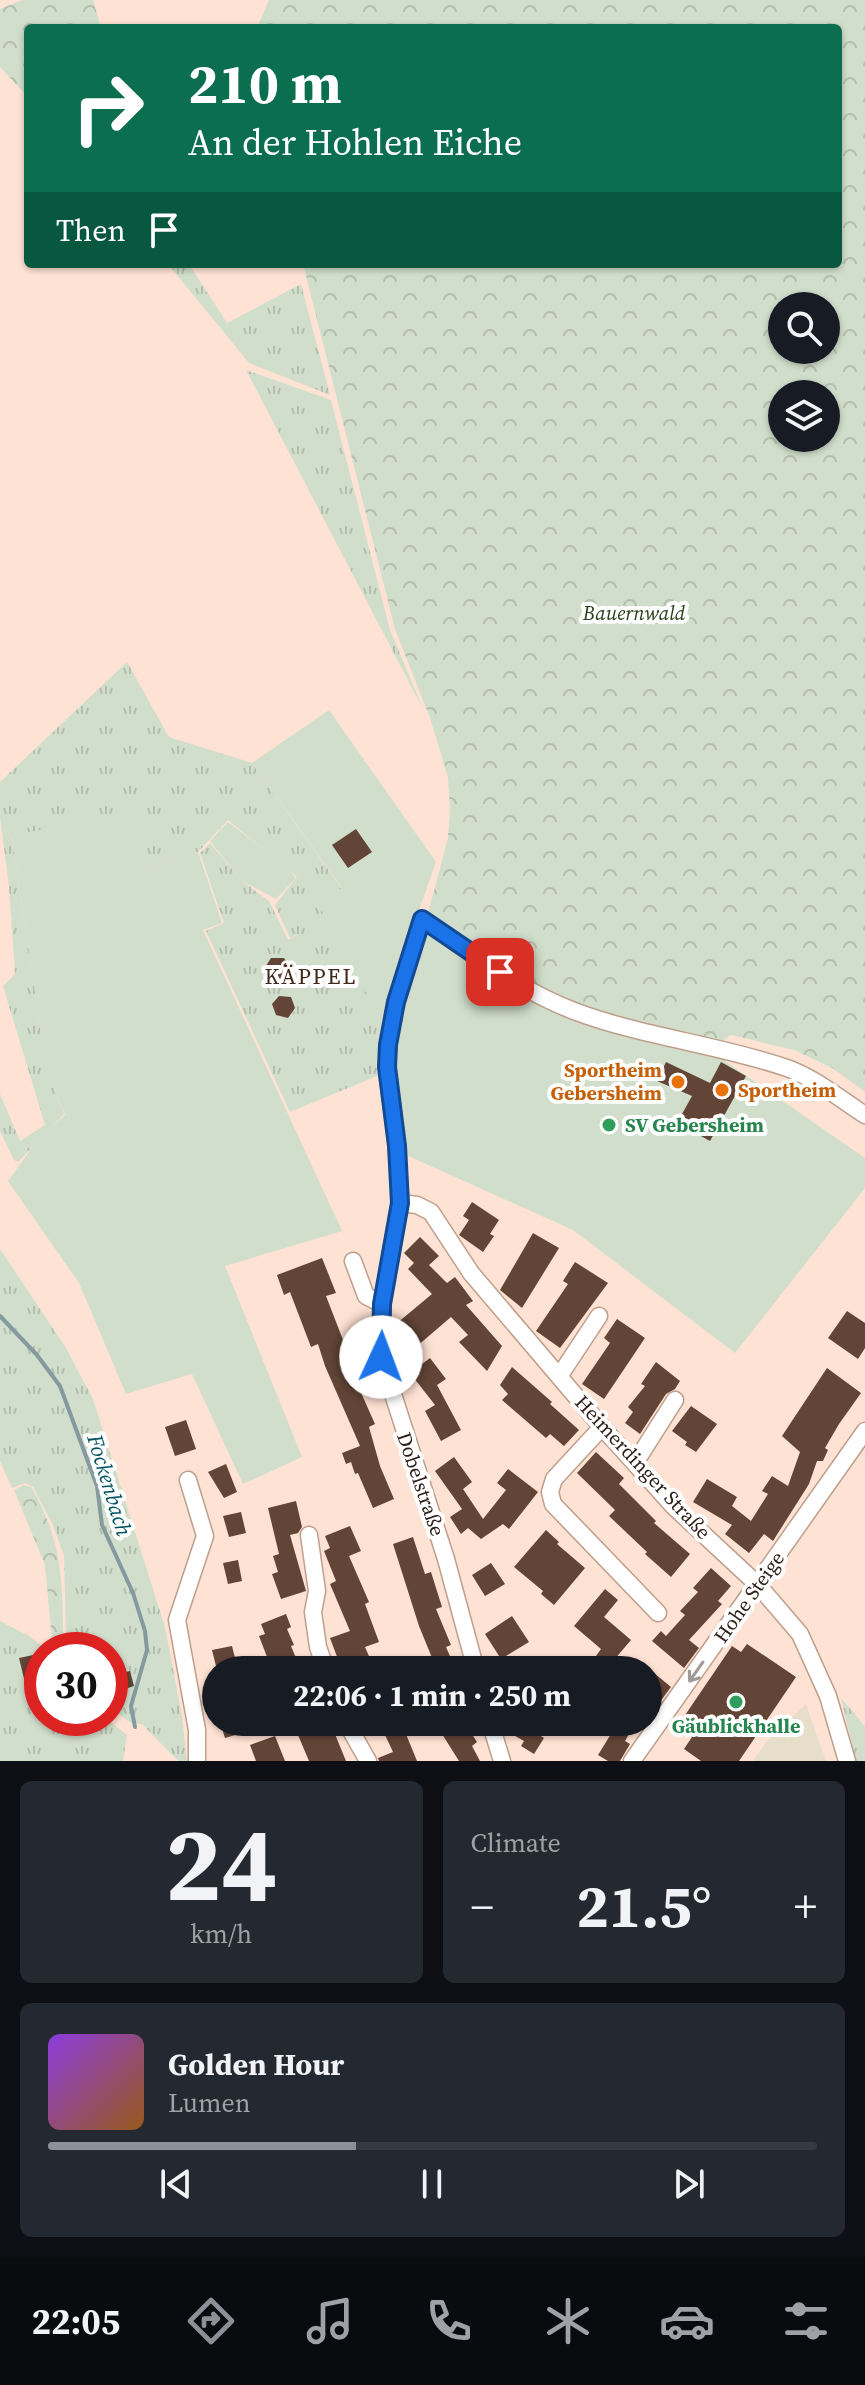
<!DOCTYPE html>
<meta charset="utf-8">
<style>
:root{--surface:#171b24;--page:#242831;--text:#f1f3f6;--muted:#9ea1a6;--line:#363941;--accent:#8c9099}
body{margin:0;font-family:"Source Serif 4",serif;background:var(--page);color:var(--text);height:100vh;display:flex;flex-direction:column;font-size:30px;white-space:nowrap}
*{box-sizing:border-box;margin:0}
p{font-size:26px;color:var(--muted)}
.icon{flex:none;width:44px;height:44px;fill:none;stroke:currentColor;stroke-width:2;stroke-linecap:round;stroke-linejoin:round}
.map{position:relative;height:1761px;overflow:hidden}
.side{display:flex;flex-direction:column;gap:20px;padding:20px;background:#0d0f14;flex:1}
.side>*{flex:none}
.banner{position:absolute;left:24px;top:24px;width:818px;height:244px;border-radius:8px;box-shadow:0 2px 6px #0004;background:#0b6e4f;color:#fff;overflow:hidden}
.buttons{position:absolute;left:768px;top:292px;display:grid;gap:16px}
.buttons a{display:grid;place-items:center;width:72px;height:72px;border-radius:50%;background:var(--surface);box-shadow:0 2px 6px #0004;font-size:40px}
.speed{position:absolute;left:24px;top:1632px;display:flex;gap:16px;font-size:40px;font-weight:700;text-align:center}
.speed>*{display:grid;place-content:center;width:104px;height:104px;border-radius:50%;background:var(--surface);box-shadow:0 2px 6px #0004;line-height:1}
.speed .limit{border:12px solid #d22;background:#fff;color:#111}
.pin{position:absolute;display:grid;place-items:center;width:68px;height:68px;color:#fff;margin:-34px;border-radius:16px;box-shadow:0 4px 12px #0006}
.me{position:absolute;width:88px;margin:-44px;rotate:2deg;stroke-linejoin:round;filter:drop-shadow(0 0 6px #0008)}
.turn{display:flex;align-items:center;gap:28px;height:168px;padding:0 32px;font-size:36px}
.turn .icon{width:104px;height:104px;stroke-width:2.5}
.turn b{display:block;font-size:56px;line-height:68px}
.then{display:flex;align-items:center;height:76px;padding:0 32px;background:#0003;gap:16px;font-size:30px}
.big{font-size:60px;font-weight:700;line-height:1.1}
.side .tile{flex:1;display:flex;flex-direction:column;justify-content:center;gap:12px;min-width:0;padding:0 28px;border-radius:12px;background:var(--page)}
.side .dial{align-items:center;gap:0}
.dial b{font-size:104px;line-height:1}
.song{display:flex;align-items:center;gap:24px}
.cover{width:96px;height:96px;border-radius:12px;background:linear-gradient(135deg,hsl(270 70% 55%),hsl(30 70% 35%))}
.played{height:8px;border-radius:4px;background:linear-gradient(90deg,var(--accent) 40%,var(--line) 40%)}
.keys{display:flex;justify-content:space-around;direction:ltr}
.heat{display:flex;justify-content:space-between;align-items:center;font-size:44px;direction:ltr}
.side .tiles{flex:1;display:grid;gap:20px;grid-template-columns:1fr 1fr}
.tile:last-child{grid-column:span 2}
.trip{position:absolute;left:202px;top:1656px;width:460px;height:80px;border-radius:40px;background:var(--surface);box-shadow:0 2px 6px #0004;font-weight:700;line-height:80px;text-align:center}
.tabs{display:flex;height:128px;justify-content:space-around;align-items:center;background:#090b0e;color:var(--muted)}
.tabs .icon{width:56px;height:56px}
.tabs .current{color:var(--accent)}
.tabs b{font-size:36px;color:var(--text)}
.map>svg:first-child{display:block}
</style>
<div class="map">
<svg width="865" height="1761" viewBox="0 0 865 1761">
<defs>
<pattern id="grass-tufts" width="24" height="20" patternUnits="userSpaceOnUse" patternTransform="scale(2)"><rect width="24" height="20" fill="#d1decb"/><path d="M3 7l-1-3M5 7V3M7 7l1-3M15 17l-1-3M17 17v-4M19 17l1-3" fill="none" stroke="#b4beae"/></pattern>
<pattern id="forest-crowns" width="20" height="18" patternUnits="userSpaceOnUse" patternTransform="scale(2)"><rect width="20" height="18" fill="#d1decb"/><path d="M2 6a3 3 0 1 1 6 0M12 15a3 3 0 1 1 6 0" fill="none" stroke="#b4beae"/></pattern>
</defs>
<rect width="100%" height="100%" fill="#fee2d3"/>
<path fill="#e7dec9" d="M806,1704L826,1761H753L766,1742Z"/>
<path fill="url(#grass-tufts)" d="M168,264H189L227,323L301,284L330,395L249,363Z
M246,370L331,400L390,630L423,709Z
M127,662L169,737L252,763L342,889L317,901L326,918L392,1003L382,1074L290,1112L206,931L224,923L200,853L210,843L242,881L269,901L288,940L301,933L290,938L275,905L297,877L228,820L198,852L148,869L132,814L12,836L46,1066L64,1114L18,1162L14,1160L0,1131V1094L20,1141L45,1125L3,986L15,974L9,886L0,817V782Z
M0,1249L66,1348L93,1399L165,1627L182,1717L187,1761H179L173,1756L142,1724L131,1723L110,1707V1650H60L58,1648L66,1635L64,1556L53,1525L33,1487L25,1483L12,1488L0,1461Z
M0,1621L29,1636L47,1650H42V1718H105L127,1735L123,1761H0Z
M841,1698L865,1726V1761H856Z"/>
<path fill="url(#forest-crowns)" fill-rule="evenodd" d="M22,0H93L101,28H28V97L0,67V9Z
M269,0H865V1092L834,1069L794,1050L731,1035L718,1044L661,1032L548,996L427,917L448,838L450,810L448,777L430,718L395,629L303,264H838V28H257ZM782,306H826V350H782ZM782,394H826V438H782Z
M24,1485L31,1487C61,1538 63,1577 63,1634L57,1644L52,1640L45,1565L14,1490Z"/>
<path fill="#d1decb" d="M329,710L436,862L416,919L392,1003L356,988L317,901L342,888L252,763Z
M132,813L148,869L198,852L222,923L203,930L342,1231L225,1266L302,1457L243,1484L192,1374L126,1394L79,1283L8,1181L39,1138L65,1115L46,1067L12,835Z
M228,822L284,865L296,878L276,899L242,881L210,841Z
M427,927L516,990L557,1013L593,1027L722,1059L865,1158V1188L735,1353L573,1230L404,1154L390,1055L393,1025Z"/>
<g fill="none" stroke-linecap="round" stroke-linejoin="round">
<path stroke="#849a9f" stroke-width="4" d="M0,1316L37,1355L60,1386L97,1486L102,1525L133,1593L145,1631L147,1650L131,1706L135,1727"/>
</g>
<path fill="#624536" d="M356,829L372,852L348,868L332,845Z
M271,958H284L291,969L285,980H272L264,969Z
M279,996L291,997L295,1008L288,1018L276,1015L272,1004Z
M666,1062L710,1083L721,1062L746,1076L710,1141L677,1123L692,1096L657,1081Z
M472,1202L499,1220L490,1234L494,1236L483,1252L459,1235L469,1220L463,1216Z
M533,1233L559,1248L522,1308L500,1290Z
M420,1237L439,1256L429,1265L447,1283L455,1277L473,1301L466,1305L502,1346L487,1371L459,1342L468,1335L451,1317L416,1347L396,1324L432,1294L408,1269L414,1263L404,1253Z
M322,1258L336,1293L326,1296L357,1376L354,1377L375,1424L369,1427L380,1466L394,1499L373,1508L358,1473L355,1474L351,1462L346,1464L342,1453L360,1446L325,1366L318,1344L311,1347L290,1292L284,1295L277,1275Z
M575,1262L608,1283L560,1348L536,1331L568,1284L563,1281Z
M847,1311L865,1323V1348L858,1359L828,1338Z
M617,1319L645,1338L604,1399L582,1384L610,1343L604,1338Z
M430,1358L446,1379L437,1385L461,1430L441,1441L425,1411L435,1405L410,1373Z
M656,1362L680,1381L675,1389L666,1394L640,1434L625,1423L633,1412L628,1407L645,1386L641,1384Z
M512,1367L552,1402L550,1404L579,1430L564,1446L550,1434L546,1438L502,1400L508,1394L500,1385Z
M827,1368L861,1393L839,1424L825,1448L828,1450L823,1461H817L809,1484L773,1541L764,1534L749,1553L725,1534L732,1525L693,1502L707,1479L737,1497L732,1506L751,1521L768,1494L762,1491L772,1476L788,1486L800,1452L782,1436Z
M691,1406L717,1424L696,1452L685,1445L687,1442L672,1431Z
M186,1420L196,1449L175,1456L165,1427Z
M596,1452L624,1478L619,1484L656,1521L654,1523L690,1554L671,1577L645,1554L647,1552L609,1516L615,1510L577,1473Z
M454,1457L472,1482L463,1489L483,1519L506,1490L497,1483L508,1469L538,1492L509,1529L503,1524L481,1539L468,1528L461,1534L450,1517L462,1509L435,1471Z
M226,1464L237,1492L224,1498L208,1472Z
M296,1501L302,1527L298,1533L290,1535L306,1591L281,1599L272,1574L278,1572L273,1556L279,1554L268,1508Z
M241,1512L246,1533L229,1537L223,1516Z
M350,1526L361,1551L349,1556L369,1602L365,1604L379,1642L365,1647L375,1670H342L330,1638L350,1631L330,1584L336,1581L324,1551L330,1548L325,1536Z
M546,1530L559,1542L557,1544L585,1568L554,1605L541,1594L543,1591L514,1567Z
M413,1537L425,1574L431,1572L442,1607L436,1609L451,1645L446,1647L456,1670H437L419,1626L393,1544Z
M238,1560L242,1581L228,1584L223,1563Z
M491,1563L505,1584L485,1596L472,1575Z
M711,1568L731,1586L718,1601L722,1604L689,1640L699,1648L684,1668L652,1641L661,1631L666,1636L685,1615L680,1611L698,1592L693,1588Z
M605,1589L618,1600L604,1617L631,1640L608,1667L596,1656L601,1649L574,1626Z
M286,1614L291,1627L287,1629L294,1645L291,1646L301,1670H272L259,1636L265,1634L261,1624Z
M512,1616L529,1642L501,1659L485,1634Z
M747,1644L796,1677L739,1761H701L684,1749L692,1737L677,1727L732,1646L741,1652Z
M232,1646L238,1670H217L212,1650Z
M38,1654L42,1670V1692L28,1695L19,1658Z
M648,1668L671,1687L648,1718Z
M130,1671L134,1686L110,1694V1676Z
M220,1722H268L269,1725L225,1738Z
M330,1722L346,1761H309L298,1735Z
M379,1722H401L417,1761H379L378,1758L393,1752Z
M461,1722H464L477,1742L472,1746L480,1761H459L442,1734Z
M513,1722H536L531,1730L544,1738L534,1754L521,1746L524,1741L508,1732Z
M613,1722H636L625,1741L630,1744L620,1761H608L598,1755L611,1734L607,1732Z
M275,1736L285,1761H256L250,1745Z"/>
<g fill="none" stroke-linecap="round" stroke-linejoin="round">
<g stroke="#bf9e8c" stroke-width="19">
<path id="minor" d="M400,1203L417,1205L431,1212L471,1273L602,1427L673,1506L758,1585L800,1634L828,1696L847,1761
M353,1261L366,1296L382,1304
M560,1375L599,1316
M602,1427L554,1479L550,1492L553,1504L658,1613
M635,1463L675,1400
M188,1480L205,1536L177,1620L197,1730V1761
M309,1535L317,1591L313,1612L318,1647L326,1670
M476,1670L446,1559L381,1357L382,1304L400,1203L397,1146L387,1067L388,1045L396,1002L422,919C470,952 518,990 574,1011C643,1037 717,1044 787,1068C815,1078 840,1099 865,1115
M346,1722L368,1761
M490,1722L502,1761
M632,1761L865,1431"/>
</g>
<use href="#minor" stroke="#fff" stroke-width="16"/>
</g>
<defs><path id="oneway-shaft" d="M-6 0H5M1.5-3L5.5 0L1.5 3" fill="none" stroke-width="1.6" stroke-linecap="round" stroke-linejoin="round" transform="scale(2)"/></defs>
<use stroke="#a09b98" href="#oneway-shaft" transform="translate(696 1672) rotate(125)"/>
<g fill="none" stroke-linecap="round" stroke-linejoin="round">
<g stroke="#114b97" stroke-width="20">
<path id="route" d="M381,1357L382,1304L400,1203L397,1146L387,1067L388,1045L396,1002L422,919L500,972"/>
</g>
<use href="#route" stroke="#1a73e8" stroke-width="14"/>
</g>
<g fill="#e8710a" stroke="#fff" stroke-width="3">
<circle cx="678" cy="1082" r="8"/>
<circle cx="722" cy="1090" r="8"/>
</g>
<g fill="#2e9e5b" stroke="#fff" stroke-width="3">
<circle cx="609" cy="1125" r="8"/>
<circle cx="736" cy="1702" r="8"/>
</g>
<g text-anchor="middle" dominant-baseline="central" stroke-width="8" stroke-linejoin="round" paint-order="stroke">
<g font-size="20" font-style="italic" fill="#294118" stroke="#fff">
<text x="634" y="613">Bauernwald</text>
</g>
<g font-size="20" font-weight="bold" fill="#c56008" stroke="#fff" text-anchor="end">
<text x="662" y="1070">Sportheim<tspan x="662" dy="23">Gebersheim</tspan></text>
<text x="738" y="1090" text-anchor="start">Sportheim</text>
</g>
<g font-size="20" font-weight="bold" fill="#27864d" stroke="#fff" text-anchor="start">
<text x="625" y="1125">SV Gebersheim</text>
<text x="736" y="1726" text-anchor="middle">Gäublickhalle</text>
</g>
<g font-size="20" fill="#2d201a" stroke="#fff">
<text transform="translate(643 1467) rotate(47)">Heimerdinger Straße</text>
<text transform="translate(421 1484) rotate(71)">Dobelstraße</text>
<text transform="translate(749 1597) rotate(-55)">Hohe Steige</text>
</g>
<g font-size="22" letter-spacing="2" fill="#422819" stroke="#fff">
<text x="311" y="976">KÄPPEL</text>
</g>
<g font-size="22" font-style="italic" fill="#005462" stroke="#fff">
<text transform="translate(110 1485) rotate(73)">Fockenbach</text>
</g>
</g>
</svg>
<div class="buttons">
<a><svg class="icon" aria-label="search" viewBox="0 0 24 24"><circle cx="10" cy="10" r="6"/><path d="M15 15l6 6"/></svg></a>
<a><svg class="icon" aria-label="layers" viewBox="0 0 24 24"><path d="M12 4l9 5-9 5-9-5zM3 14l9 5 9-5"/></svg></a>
</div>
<div class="speed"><div class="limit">30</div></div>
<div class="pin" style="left:500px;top:972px;background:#d93025"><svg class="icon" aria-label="arrive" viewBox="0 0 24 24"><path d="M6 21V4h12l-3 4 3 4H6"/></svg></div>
<svg class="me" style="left:381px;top:1357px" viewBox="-20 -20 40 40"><circle r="19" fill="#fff"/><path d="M0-13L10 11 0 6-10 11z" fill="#1a73e8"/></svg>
<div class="trip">22:06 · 1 min · 250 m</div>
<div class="banner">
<div class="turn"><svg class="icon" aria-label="right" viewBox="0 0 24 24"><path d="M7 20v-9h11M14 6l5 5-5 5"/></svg><div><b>210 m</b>An der Hohlen Eiche</div></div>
<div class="then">Then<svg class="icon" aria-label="arrive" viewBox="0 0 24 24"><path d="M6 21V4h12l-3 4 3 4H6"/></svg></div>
</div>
</div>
<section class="side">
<div class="tiles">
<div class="tile dial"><b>24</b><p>km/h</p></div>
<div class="tile"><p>Climate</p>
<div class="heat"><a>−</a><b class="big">21.5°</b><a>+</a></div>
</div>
<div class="tile">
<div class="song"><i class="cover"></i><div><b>Golden Hour</b><p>Lumen</p></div></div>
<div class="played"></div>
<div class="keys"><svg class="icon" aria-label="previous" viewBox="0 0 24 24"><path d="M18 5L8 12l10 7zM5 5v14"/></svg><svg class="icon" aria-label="pause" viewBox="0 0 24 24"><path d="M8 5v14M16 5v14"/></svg><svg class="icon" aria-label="next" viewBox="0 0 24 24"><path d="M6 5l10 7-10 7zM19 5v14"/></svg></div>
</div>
</div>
</section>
<nav class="tabs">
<b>22:05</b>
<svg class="icon current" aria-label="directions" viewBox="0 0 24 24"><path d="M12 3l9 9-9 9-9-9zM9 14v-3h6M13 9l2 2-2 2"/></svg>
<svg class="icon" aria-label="music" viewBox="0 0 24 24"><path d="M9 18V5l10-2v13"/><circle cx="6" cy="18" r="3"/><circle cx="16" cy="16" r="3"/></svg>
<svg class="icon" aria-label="phone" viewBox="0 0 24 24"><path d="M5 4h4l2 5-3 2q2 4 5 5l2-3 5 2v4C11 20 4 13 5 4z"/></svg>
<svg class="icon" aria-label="climate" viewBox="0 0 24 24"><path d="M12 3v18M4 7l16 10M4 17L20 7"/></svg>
<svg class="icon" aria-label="car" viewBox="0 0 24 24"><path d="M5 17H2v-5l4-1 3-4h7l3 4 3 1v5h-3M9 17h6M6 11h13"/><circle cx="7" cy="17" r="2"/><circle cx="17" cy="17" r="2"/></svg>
<svg class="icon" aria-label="filters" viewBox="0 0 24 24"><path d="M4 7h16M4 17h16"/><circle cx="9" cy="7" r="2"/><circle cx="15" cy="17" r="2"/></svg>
</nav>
